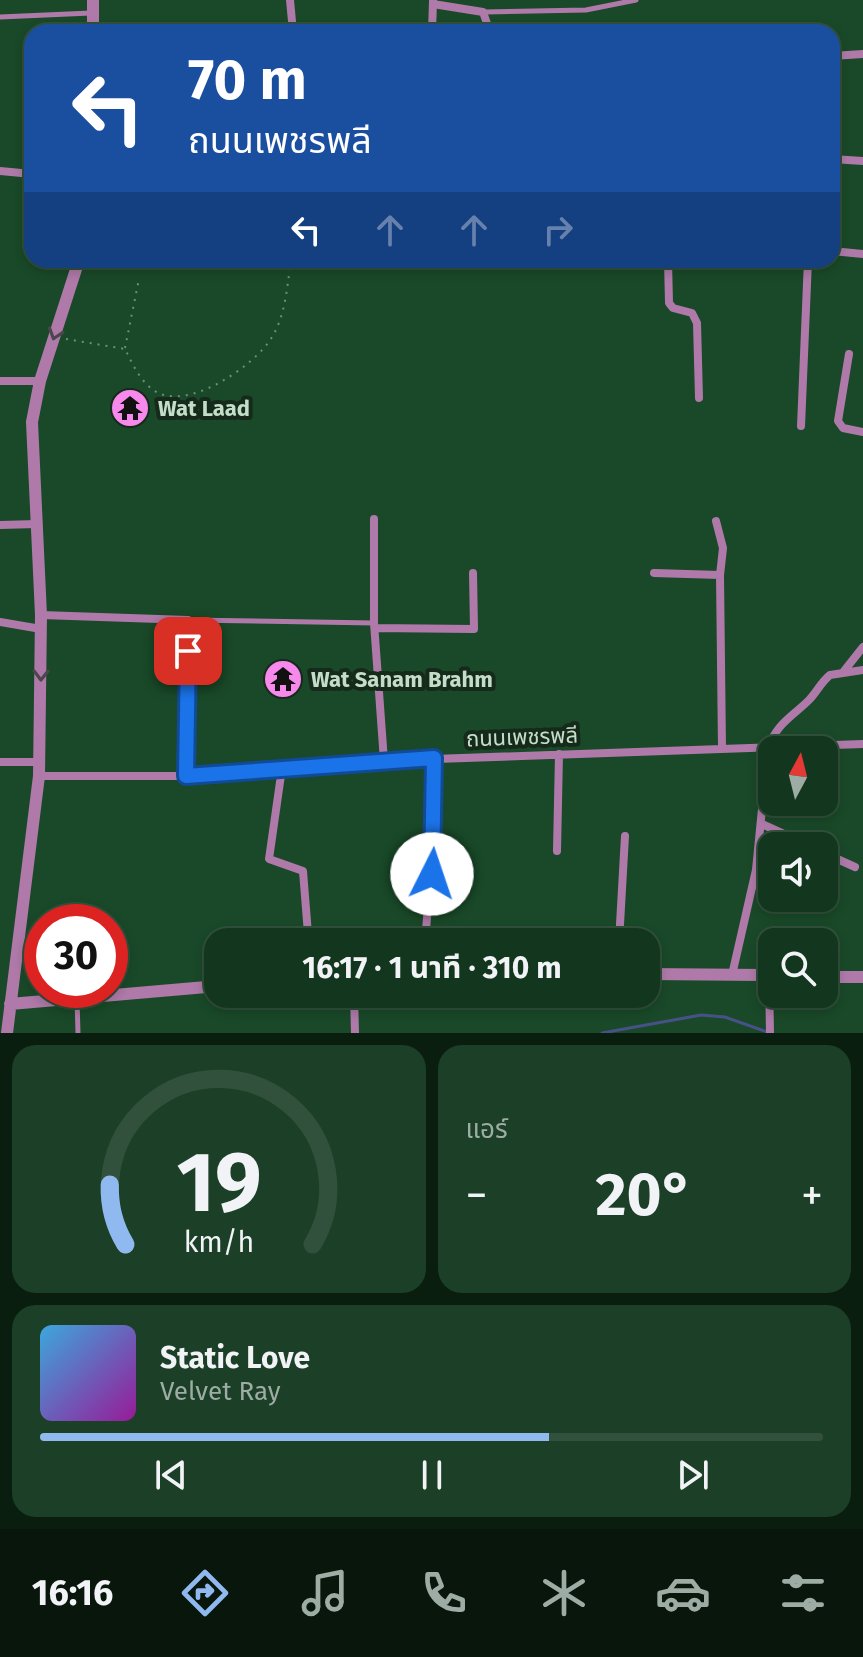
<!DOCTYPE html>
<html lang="th">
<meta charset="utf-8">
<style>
:root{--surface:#13371e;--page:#1c3f27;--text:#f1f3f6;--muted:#9daca4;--line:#32513c;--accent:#90b9f0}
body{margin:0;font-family:"Fira Sans","Noto Sans Thai",sans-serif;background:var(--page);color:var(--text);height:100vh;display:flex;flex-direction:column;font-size:30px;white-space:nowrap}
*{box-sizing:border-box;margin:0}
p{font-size:26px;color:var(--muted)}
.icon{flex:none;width:44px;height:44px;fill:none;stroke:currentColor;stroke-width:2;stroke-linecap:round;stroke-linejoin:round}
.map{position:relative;height:1033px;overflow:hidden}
.panel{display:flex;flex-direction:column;gap:12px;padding:12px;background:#0a1e10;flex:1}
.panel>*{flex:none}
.hud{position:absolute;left:24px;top:24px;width:816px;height:244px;border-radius:24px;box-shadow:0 4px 12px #0003,0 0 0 2px var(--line);background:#1a4fa0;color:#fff;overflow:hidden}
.needle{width:52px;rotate:7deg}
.controls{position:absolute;left:758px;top:736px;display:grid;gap:16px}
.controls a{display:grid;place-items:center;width:80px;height:80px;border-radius:16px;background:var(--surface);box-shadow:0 4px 12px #0003,0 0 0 2px var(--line);font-size:40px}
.speed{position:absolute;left:24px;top:904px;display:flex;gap:16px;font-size:40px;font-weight:700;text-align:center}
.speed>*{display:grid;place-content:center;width:104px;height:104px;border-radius:50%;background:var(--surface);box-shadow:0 4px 12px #0003,0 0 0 2px var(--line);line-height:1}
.speed .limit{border:12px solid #d22;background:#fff;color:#111}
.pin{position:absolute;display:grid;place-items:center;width:68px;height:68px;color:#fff;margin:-34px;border-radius:16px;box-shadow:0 4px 12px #0006}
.me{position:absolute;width:88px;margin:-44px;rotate:4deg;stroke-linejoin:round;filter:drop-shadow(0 0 6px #0008)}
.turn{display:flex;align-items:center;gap:28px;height:168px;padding:0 32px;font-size:36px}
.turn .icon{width:104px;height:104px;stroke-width:2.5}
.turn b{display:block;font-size:56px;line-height:68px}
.lanes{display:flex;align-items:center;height:76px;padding:0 32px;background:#0003;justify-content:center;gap:40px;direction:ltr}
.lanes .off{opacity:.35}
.big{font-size:60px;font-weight:700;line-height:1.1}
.panel .widget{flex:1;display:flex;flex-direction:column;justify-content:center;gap:12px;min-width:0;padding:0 28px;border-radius:24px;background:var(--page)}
.panel .dial{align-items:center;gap:0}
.dial svg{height:208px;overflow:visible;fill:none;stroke:var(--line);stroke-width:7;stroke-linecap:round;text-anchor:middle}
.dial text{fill:var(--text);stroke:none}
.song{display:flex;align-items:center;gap:24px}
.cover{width:96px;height:96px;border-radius:12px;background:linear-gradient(135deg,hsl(200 70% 55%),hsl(300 70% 35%))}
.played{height:8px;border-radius:4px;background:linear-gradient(90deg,var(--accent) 65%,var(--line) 65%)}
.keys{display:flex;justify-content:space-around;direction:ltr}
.heat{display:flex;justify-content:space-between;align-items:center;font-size:44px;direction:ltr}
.panel .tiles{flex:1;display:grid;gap:12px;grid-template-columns:1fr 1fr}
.widget:last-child{grid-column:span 2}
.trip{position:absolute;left:204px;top:928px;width:456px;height:80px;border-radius:24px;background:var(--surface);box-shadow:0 4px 12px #0003,0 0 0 2px var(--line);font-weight:700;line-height:80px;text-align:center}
.menu{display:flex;height:128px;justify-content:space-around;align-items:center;background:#08160c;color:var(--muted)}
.menu .icon{width:56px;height:56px}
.menu .active{color:var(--accent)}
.menu b{font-size:36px;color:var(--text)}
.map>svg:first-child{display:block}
</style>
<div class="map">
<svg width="863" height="1033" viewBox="0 0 863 1033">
<rect width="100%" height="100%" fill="#194928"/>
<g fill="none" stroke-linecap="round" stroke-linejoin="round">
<path stroke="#485187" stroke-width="3" d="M602,1033L701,1015L725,1017L767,1032"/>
<path stroke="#6b9075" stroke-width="2" stroke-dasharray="2 6" stroke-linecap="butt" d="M66,339L125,349C132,363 139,379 152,389C184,415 255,366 272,337C286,314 287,286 291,260
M125,348L139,279"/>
<path stroke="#af7aa9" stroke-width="5" d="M484,12L586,10L636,0
M0,17L91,13
M188,620L374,623
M77,999L78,1033"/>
<path stroke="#af7aa9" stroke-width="8" d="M290,0L293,32
M433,4L483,12L490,32
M432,32L433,1
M832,56L863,54
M832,159L863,161
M0,171L32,174
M832,251L863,254
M668,260L669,303L673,308L692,313L697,323L699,398
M849,354L838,421L843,428L863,432
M0,381H40
M801,426L808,260
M374,519V623L384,761
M716,521L723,548L720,575
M0,525L37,524
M654,573L720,575L722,749
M41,615L188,620L186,776
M0,622L41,629
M375,628L474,629L473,573
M844,671L863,647
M0,762H39
M282,768L269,859L303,871L308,934L313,940L337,942
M39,776H186L378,761L863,744
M762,824L810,846
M557,851L559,754
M824,853L855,867
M425,942L435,822L434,758
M619,942L625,836
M732,975L756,870L768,748C777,723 792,717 809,700C817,692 821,682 830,675L863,670
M769,975L770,1033
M354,994L355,1033"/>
<path stroke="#af7aa9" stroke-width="12" d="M93,0V32
M646,974L772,975
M824,977H863
M10,1004L218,986
M7,1033L39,776L41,615L32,422L40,381L79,260"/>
</g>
<defs><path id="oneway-chevron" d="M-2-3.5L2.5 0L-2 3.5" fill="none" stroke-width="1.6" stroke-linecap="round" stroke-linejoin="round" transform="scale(2)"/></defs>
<g stroke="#4c464d">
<use href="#oneway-chevron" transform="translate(55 334) rotate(108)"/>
<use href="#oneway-chevron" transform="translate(41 675) rotate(91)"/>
</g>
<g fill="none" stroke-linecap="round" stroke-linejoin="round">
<g stroke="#114b97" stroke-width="20">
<path id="route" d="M188,651L186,776L434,758L432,874"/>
</g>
<use href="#route" stroke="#1a73e8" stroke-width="14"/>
</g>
<defs>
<g id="temple-disc" transform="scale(2)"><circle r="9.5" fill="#f788ec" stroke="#162a1b"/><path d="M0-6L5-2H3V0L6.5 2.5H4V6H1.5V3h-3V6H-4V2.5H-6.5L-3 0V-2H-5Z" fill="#111"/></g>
</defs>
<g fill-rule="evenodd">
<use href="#temple-disc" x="130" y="408"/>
<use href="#temple-disc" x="283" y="679"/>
</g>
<g text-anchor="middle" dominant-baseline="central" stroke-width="8" stroke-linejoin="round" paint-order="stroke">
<g font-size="22" font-weight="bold" fill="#c4ddc8" stroke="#162a1b" text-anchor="start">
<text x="158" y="408">Wat Laad</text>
<text x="311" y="679">Wat Sanam Brahm</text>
</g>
<g font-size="22" fill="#c4ddc8" stroke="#162a1b">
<text transform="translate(522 737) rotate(-2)">ถนนเพชรพลี</text>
</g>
</g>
</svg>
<div class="controls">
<a><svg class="needle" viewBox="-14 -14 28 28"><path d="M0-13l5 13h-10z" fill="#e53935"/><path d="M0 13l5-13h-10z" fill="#9daca4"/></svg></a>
<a><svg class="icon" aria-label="sound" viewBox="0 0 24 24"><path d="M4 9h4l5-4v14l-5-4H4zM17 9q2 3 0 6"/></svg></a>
<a><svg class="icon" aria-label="search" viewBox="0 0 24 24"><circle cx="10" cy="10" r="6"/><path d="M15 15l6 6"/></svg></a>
</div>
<div class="speed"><div class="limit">30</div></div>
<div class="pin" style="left:188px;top:651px;background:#d93025"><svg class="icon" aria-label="arrive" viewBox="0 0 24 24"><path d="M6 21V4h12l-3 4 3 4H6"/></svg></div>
<svg class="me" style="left:432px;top:874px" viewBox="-20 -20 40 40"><circle r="19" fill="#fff"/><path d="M0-13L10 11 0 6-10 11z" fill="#1a73e8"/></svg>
<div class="trip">16:17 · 1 นาที · 310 m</div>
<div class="hud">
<div class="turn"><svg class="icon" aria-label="left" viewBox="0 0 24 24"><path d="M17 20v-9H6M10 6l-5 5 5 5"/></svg><div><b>70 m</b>ถนนเพชรพลี</div></div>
<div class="lanes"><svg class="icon" aria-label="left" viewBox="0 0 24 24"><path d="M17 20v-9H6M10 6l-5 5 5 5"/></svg><svg class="icon off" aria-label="ahead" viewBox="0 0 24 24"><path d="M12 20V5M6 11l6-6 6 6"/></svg><svg class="icon off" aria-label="ahead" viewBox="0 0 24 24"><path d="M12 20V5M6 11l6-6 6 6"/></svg><svg class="icon off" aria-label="right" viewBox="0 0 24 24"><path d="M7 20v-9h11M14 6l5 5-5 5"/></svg></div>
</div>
</div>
<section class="panel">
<div class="tiles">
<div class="widget dial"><svg viewBox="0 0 100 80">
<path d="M14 69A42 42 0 1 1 86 69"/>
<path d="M14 69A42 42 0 0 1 8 46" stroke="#90b9f0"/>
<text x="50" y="56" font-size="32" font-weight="700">19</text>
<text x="50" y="72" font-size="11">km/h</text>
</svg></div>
<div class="widget"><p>แอร์</p>
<div class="heat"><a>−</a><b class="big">20°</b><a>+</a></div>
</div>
<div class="widget">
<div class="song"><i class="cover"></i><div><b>Static Love</b><p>Velvet Ray</p></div></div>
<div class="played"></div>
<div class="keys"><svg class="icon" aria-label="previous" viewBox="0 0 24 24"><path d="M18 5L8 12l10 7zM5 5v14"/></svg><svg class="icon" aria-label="pause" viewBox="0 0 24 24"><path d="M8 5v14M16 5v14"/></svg><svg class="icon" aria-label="next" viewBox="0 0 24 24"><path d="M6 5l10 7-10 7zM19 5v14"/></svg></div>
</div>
</div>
</section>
<nav class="menu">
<b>16:16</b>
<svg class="icon active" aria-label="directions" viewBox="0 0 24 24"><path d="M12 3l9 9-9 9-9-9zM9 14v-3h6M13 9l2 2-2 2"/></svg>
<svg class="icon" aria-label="music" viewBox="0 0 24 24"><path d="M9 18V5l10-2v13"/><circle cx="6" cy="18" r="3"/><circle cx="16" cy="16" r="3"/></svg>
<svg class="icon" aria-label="phone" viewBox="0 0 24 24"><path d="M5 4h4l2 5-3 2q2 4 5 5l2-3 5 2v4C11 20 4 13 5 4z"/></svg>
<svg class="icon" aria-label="climate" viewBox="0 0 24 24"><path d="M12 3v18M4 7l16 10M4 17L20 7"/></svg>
<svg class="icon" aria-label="car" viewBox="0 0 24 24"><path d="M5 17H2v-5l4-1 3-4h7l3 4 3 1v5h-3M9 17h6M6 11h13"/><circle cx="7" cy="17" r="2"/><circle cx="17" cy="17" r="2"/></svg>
<svg class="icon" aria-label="filters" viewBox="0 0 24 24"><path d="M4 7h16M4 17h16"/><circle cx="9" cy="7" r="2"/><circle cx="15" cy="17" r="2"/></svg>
</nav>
